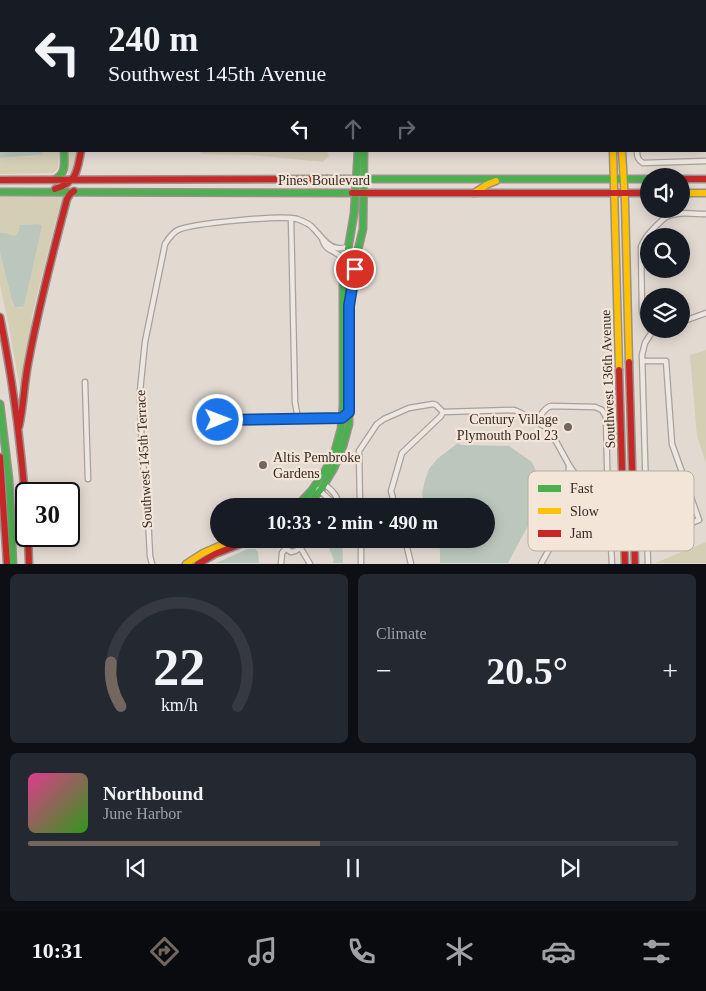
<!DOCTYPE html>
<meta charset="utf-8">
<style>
:root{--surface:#171b24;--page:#242831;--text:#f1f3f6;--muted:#9ea1a6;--line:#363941;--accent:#73665f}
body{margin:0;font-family:Georgia,serif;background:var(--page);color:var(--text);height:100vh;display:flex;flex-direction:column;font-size:19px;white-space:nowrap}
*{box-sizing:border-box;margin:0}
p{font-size:16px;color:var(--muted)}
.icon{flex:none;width:28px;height:28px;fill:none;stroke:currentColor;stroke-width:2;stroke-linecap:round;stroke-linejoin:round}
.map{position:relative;height:564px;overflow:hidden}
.details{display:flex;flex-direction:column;gap:10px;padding:10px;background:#0d0f14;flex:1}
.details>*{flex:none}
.banner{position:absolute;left:0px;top:0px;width:706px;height:152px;box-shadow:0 2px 12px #0003;background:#171b24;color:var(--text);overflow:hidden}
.controls{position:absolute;left:640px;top:168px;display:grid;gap:10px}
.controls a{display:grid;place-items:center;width:50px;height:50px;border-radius:50%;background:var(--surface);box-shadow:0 2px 12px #0003;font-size:25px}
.speed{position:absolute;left:15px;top:482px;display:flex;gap:10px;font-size:25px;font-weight:700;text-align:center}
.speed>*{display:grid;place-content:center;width:65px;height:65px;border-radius:50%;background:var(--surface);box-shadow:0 2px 12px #0003;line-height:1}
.speed .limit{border:2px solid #111;border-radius:8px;background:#fff;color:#111}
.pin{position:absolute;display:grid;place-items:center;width:42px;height:42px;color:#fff;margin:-21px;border:2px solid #fff;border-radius:50%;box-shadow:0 1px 5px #0007}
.me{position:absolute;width:55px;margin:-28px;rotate:89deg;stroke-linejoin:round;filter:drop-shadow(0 0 4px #0008)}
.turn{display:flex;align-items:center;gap:18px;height:105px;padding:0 25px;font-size:22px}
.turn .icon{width:65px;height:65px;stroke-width:2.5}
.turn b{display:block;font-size:35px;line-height:42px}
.lanes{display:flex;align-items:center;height:48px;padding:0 25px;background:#0003;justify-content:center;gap:25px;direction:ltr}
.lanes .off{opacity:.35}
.big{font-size:38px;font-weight:700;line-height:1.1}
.details .tile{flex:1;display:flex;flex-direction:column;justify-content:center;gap:8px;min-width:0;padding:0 18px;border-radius:8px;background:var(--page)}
.details .dial{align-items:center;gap:0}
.dial svg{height:130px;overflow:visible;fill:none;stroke:var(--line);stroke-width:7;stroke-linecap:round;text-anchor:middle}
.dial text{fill:var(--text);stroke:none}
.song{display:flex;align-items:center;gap:15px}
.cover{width:60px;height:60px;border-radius:8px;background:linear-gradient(135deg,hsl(330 70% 55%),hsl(110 70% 35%))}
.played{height:5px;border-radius:2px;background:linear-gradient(90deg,var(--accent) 45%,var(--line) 45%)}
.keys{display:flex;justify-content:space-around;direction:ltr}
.heat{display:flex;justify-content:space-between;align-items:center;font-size:28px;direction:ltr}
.details .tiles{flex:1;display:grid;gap:10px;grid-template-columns:1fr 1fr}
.tile:last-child{grid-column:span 2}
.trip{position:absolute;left:210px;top:498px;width:285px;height:50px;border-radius:25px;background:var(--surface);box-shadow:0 2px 12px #0003;font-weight:700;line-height:50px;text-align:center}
.dock{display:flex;height:80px;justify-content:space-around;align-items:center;background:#090b0e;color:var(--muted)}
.dock .icon{width:35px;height:35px}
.dock .active{color:var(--accent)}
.dock b{font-size:22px;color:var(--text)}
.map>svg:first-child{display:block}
</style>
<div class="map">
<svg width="706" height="564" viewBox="0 0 706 564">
<rect width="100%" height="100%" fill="#e2dad1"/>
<path fill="#d4ceb5" d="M63,0H164L165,1H63Z
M43,151H59L58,168L53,173L0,174V158L39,156L43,153Z
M68,151H78L72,173L69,174L68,172Z
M198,151H327L329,156L323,162L251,155L203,154Z
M64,196L55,224L32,315L31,328L21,394L9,327L0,285V252L13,305C17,307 19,308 23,307L25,302L42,227V225L38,224L20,225L18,234L16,235C10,237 8,232 0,233V197Z
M706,350V463L697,436L690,355Z
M706,542V563H655Z"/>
<path fill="#bbc7bd" d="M0,83H1V151H43L42,155L0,158Z
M38,224L42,225V227L25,302L23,307H15L12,301L0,252V233C8,232 10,237 16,235L18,233L20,225Z
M458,443L461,445L509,446L532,462L541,482L538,507L508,563H440V551L438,539H486V506H426L422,494L425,480L429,469L437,459Z
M325,539H342L343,563H333L334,560Z
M248,549H255L258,552L259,563H216Z"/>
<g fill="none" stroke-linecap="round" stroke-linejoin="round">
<g stroke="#a8a099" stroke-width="7">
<path id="street" d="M332,0V1
M543,0V1
M639,0L641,1
M524,1V0
M561,1L567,0
M629,1L632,0
M705,10H706
M705,48L706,47
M705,96H706
M705,120H706
M637,151C637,157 638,160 643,163L706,161
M291,218L295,402L298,419
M322,238C325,251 332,249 340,256C342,257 344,261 345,263
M681,322L706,313
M649,328L645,321L642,312L641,247C644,239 648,234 654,228C658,224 662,220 666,217C677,211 694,214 706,214
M652,332L660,329
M643,361H666L672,444L699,520L647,541
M85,382L88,479
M443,412L514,410L519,412L537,422C540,416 544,408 551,406L595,407L602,410L606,417L608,508L607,511L603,515L609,525L610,529L612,564
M218,420L342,418L344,416
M537,422L547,428L552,434L569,465L568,489L569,512L567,517L541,564
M569,465L603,515
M324,484C332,490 338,496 339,506
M318,489L330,500L331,506
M568,496H590
M360,506L359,451L377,424L384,419L409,408L433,404L436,405L443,412
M395,506L391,491L402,453L441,416L443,412
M284,539C283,545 285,549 291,552C299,551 302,546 301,539
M361,539V564
M405,539L411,564
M300,547L310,564
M152,564L150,556L147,496L142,455L140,391L145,342L165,244C169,238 172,233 178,230C193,223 282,215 297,219C303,221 310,224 314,229C320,235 327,247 337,248C341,249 344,248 348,247
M281,564L282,553L286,548
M648,564L642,355L645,343L652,332L650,329"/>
</g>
<g stroke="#98908a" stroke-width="9">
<path id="fast" d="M0,34L1,35
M0,66H1
M327,179H649
M54,180C67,173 64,164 64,151
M0,192L352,193
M0,404L9,479L13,564
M297,506L312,490L325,471L335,451L341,429L343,406V278L354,214L358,151
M307,506L322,488L334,468L343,446L349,424V306L357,254L363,229L364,151"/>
</g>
<g stroke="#98908a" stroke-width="9">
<path id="slow" d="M290,0L291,1
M613,151L619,370
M622,151L625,202L629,362
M474,193L488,184L496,181
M681,193H706
M186,564L203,553L235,539"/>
</g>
<g stroke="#98908a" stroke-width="9">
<path id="jam" d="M281,0L282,1
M582,0V1
M589,0V1
M681,179H706
M0,180L327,179
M55,189C77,182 77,172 81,151
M352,193H649
M0,317C13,381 21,444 26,509
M629,362L635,564
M619,370L625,564
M19,427C24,405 24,382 29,359C39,305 53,252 67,199L70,194L74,191
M0,457L7,564
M28,536L29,564
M198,564L215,554L253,539"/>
</g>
<use href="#street" stroke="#ece7e1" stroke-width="4.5"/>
<use href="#fast" stroke="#4caf50" stroke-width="6"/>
<use href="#slow" stroke="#ffc107" stroke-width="6"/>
<use href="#jam" stroke="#c62828" stroke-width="6"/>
</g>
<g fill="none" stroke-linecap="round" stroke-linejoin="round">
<g stroke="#114b97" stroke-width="12">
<path id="route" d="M218,420L342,418L349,412V306L355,269"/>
</g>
<use href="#route" stroke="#1a73e8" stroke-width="9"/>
</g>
<g fill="#73665f" stroke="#f3e6d8" stroke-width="2">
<circle cx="568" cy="427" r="5"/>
<circle cx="263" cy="465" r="5"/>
</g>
<g text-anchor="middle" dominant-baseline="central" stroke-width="4.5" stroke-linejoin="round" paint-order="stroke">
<g font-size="14" fill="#372822" stroke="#f3e6d8">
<text x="324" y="180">Pines Boulevard</text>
<text transform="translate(608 379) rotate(-92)">Southwest 136th Avenue</text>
<text transform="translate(144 459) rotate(-93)">Southwest 145th Terrace</text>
</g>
<g font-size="14" fill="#372822" stroke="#f3e6d8" text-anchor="end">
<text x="558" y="419">Century Village<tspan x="558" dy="16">Plymouth Pool 23</tspan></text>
<text x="273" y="457" text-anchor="start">Altis Pembroke<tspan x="273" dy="16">Gardens</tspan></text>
</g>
</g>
<rect x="528" y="471" width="166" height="80" rx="8" fill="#f3e6d8" stroke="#bbada1" stroke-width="1"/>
<rect x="538" y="485" width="23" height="7" fill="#4caf50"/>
<rect x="538" y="508" width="23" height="6" fill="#ffc107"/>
<rect x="538" y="530" width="23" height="7" fill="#c62828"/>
<g font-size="14" fill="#372822">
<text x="570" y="493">Fast</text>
<text x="570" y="516">Slow</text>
<text x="570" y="538">Jam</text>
</g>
</svg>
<div class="controls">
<a><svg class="icon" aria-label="sound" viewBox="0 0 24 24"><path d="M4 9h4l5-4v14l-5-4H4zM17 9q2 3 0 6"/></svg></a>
<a><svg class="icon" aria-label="search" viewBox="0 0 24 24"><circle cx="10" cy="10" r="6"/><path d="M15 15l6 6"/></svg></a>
<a><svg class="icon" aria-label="layers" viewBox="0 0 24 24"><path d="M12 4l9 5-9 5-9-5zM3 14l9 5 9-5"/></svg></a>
</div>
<div class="speed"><div class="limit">30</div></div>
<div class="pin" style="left:355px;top:269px;background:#d93025"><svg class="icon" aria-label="arrive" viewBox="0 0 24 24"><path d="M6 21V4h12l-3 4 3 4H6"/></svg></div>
<svg class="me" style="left:218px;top:420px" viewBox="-20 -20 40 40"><circle r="17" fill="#1a73e8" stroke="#fff" stroke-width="3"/><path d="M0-11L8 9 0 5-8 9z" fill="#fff"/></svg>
<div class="trip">10:33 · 2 min · 490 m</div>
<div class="banner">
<div class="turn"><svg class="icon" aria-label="left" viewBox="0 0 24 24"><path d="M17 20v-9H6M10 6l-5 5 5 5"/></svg><div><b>240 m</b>Southwest 145th Avenue</div></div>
<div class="lanes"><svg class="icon" aria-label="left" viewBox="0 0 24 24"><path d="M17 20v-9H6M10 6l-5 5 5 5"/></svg><svg class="icon off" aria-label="ahead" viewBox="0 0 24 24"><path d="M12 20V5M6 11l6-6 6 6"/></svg><svg class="icon off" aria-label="right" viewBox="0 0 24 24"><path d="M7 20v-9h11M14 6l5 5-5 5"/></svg></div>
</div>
</div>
<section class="details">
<div class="tiles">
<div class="tile dial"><svg viewBox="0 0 100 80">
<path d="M14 69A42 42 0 1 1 86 69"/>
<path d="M14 69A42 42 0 0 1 8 42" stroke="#73665f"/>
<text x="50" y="56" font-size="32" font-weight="700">22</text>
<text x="50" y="72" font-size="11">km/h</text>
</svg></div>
<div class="tile"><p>Climate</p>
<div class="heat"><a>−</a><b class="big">20.5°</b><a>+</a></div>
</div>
<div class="tile">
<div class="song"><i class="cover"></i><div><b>Northbound</b><p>June Harbor</p></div></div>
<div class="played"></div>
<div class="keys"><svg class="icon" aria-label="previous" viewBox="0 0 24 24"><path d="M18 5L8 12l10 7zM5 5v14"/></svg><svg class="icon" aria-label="pause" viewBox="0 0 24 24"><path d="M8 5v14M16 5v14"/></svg><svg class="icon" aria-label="next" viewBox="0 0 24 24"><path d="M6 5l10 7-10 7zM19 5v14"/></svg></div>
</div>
</div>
</section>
<nav class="dock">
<b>10:31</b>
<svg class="icon active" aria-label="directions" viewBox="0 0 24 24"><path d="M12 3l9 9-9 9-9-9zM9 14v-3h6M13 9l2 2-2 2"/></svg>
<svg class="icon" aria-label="music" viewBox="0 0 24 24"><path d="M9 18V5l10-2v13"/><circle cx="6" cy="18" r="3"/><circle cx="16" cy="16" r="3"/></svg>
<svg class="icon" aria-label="phone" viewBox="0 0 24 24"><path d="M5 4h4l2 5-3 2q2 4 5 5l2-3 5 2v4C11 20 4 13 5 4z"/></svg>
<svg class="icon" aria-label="climate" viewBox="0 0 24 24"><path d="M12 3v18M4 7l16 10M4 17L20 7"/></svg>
<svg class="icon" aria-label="car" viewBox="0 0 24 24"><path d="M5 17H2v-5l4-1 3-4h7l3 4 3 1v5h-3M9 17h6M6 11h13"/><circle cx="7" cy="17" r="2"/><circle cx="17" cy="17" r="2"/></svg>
<svg class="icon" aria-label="filters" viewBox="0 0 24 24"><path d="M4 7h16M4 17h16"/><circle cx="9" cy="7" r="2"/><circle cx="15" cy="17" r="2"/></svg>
</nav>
